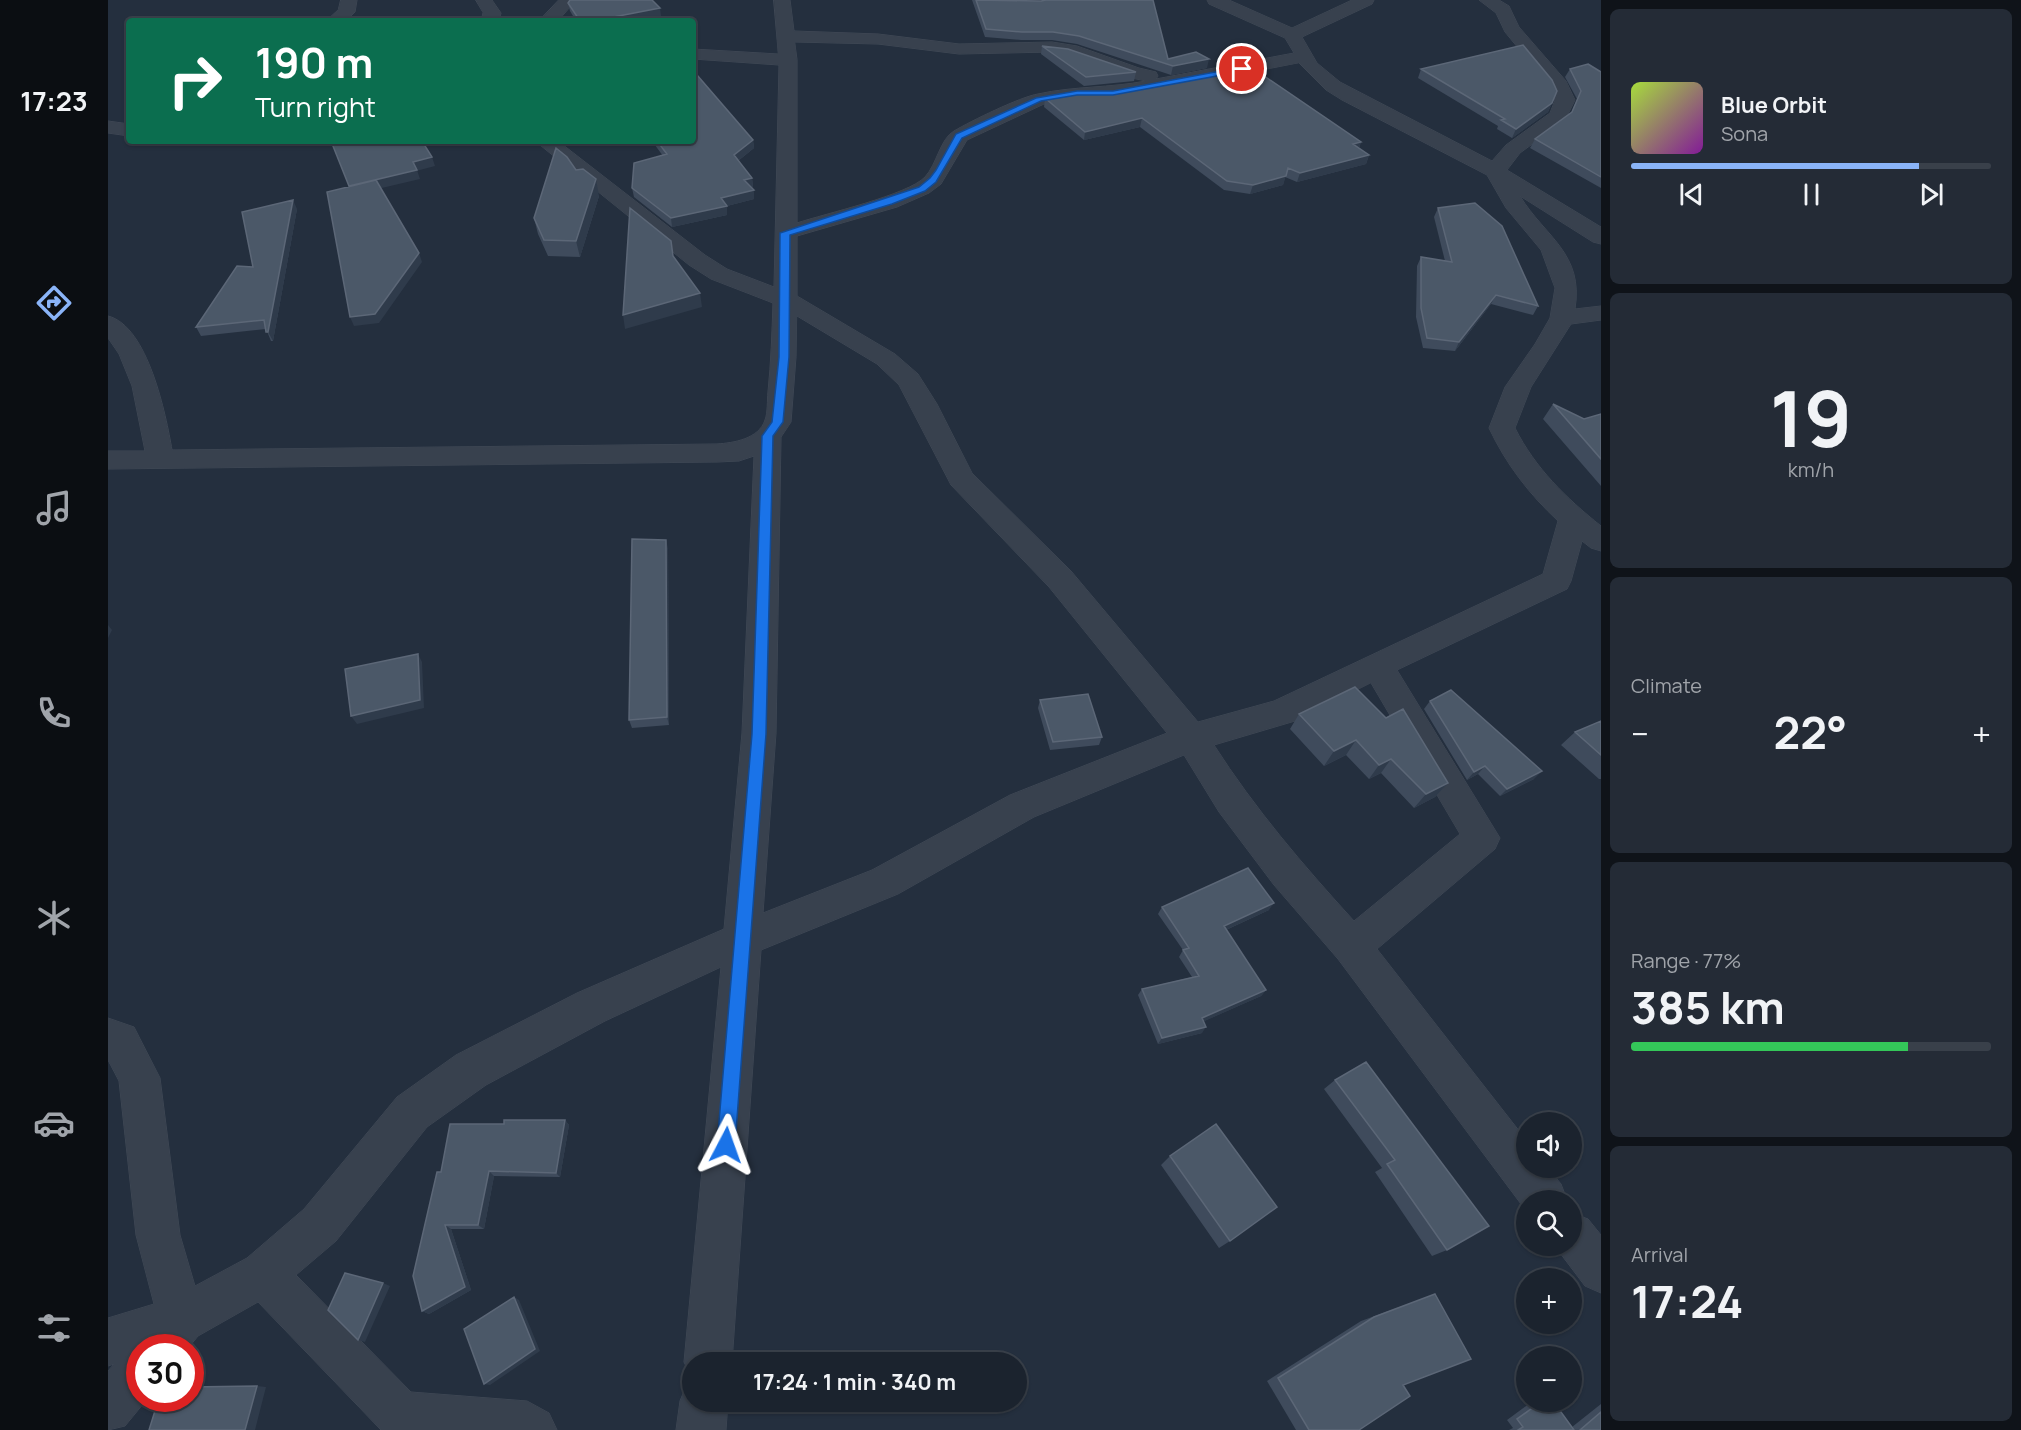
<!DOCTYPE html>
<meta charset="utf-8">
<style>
:root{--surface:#1b232e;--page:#242b36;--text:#f1f3f6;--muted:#a0a4aa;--line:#39404a;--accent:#8ab4f8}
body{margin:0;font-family:Manrope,sans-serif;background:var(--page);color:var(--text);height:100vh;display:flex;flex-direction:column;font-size:22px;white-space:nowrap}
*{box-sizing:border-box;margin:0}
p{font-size:20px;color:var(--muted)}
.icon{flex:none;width:33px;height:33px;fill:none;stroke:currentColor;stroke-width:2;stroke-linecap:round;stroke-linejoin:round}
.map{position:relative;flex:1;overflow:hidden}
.drawer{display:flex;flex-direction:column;gap:9px;padding:9px;background:#0f1319;width:420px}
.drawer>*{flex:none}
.hud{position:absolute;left:18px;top:18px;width:570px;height:126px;border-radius:6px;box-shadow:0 2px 4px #0004,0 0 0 2px var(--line);background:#0b6e4f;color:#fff;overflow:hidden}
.fabs{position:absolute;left:1408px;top:1112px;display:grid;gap:12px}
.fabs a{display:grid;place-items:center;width:66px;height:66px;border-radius:50%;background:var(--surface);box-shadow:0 2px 4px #0004,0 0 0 2px var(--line);font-size:30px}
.speed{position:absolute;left:18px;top:1334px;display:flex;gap:12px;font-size:30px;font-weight:700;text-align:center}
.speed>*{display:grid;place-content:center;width:78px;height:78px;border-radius:50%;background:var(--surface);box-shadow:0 2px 4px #0004,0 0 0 2px var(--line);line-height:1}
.speed .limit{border:9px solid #d22;background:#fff;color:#111}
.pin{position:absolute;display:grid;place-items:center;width:51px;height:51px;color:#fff;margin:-26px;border:3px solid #fff;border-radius:50%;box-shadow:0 2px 6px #0007}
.me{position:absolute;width:66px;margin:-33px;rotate:4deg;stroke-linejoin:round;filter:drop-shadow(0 0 4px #0008)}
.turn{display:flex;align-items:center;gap:21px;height:126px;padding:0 30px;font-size:27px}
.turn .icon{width:78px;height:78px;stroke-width:2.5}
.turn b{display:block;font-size:42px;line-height:51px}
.big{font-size:45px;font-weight:700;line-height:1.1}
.drawer .card{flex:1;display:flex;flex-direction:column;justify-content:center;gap:9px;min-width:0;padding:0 21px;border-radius:9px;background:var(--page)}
.drawer .dial{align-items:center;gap:0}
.dial b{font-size:78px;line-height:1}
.song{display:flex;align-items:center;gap:18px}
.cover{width:72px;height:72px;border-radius:9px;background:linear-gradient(135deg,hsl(80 70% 55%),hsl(290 70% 35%))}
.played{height:6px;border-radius:3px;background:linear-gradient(90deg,var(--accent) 80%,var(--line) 80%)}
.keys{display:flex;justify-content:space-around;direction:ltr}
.heat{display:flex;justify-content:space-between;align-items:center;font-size:33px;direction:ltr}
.charge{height:9px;border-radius:4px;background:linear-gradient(90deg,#34c759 77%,var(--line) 0)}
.trip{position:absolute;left:574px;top:1352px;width:345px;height:60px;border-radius:30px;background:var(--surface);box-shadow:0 2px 4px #0004,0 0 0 2px var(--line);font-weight:700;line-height:60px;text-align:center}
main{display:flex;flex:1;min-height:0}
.menu{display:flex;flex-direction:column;width:108px;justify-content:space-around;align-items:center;background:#0b0e12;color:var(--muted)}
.menu .icon{width:42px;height:42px}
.menu .active{color:var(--accent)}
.menu b{font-size:27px;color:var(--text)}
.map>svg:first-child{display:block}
</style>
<main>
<nav class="menu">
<b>17:23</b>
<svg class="icon active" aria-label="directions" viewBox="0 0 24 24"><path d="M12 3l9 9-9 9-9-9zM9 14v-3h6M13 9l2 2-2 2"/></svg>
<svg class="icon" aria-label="music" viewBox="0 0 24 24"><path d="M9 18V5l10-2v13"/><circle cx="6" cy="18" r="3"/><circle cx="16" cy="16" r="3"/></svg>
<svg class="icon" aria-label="phone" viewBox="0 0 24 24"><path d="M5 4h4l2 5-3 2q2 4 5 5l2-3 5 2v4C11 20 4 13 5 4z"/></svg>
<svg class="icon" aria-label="climate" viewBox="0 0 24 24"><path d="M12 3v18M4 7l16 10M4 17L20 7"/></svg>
<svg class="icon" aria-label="car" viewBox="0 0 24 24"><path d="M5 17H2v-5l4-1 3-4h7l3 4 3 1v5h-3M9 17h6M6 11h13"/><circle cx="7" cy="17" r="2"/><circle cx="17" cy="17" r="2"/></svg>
<svg class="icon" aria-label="filters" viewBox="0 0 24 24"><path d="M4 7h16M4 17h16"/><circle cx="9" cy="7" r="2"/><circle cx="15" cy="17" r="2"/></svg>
</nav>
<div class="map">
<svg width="1493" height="1430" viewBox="0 0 1493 1430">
<rect width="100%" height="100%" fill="#242f3e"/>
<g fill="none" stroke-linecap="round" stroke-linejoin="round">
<g stroke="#414a57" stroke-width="1">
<path id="minor" d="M233,0H249L247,12L238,21H218L230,10Z
M368,0H384L393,13L391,21H373L375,13Z
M451,0H468L450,21H431Z
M666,0H682L686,31L770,34L851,44L944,42L969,46L1031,68L1048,72L1050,76L1048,79L1186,53L1177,38L1101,4L1099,0H1121L1184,28L1244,0H1266L1264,4L1194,37L1209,63L1232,82L1384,161L1398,145L1442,113L1447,100L1442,87L1397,32L1388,13L1371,0H1391L1401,6L1411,27L1458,81L1467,100L1457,120L1412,153L1399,170L1493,227V244L1485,242L1412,196C1437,237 1476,253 1467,309L1493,306V320L1463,324L1423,387L1407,428C1427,468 1458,498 1493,526V551L1483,548L1474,541L1463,581L1459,589L1289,670L1392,838L1387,849L1269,949L1419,1141V1167H1439L1453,1184L1459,1200H1419V1212L1230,959L1166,885L1111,812L1076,755L926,817L790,894L653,950L624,1362H585V1380L576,1362L613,967L497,1021L378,1085L319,1127L228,1241L188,1275L303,1392L419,1401L441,1413L449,1430H273L150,1302L90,1336L81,1347H32V1398H40L17,1426L0,1430V1371L6,1364L0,1366V1318L46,1304L28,1235L11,1081L0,1060V1018L26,1027L52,1078L72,1235L87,1286L139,1258L196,1209L289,1097L348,1055L469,993L616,929L634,733L646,456L631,461L609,462L0,469V451H37L24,386L11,354L0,338V316C40,326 58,415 64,450L609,444C625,443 651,439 657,420C660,412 659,401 660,392C663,362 664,333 665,303L603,279L581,265L427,141H450L597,255L619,269L666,287L671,65L585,59V49L670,54ZM687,42L770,44L851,54L944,52L959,55L1019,77L1038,81C1002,88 966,86 930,94C912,97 863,121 846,131C832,139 829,164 817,177C800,195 716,214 689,223V60ZM1191,63L1218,90L1234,100L1379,175L1398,208L1433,250L1447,288L1442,318L1427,344L1397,387L1381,428C1398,464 1421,494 1450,521L1435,574L1166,701L1090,722L963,571L864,473L829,404L810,374L787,354L689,296V236L789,207L821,193L833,184L859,140L936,104L969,99H1005ZM689,316L769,364L791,385L843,485L941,587L1059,733L902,795L764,870L655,913L668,733L673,437L683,422L688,357ZM1263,683L1352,834L1246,921C1195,865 1147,809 1106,745L1187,721Z
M0,121L21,124V136L0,133Z
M1464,1213L1480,1219L1493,1235V1293L1477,1286L1446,1245H1464Z
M585,1381V1401H620L618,1430H568L572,1401L579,1384Z"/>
</g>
<use href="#minor" fill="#38414e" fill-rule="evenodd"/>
</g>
<path fill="#3f4b5c" d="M864,0H913L1060,59L1099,68L1063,75L969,44L944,40H913L877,37Z
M460,3L553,16L529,21H468L462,11Z
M934,46L1028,72L1026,81L976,86L933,54Z
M1313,69L1444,103L1440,112L1404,138L1389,129L1390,126L1310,78Z
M1462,69L1493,72V188L1422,148L1427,139L1463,113L1469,99L1457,77Z
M937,98L1253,142L1251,148L1261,155L1258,164L1189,182L1177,177L1175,185L1142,194L1116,190L1032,127L976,140L936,107Z
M645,140L646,148L630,161L644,178L645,187L643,188L646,199L619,206V215L564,227L526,197L524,188L555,156L544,141Z
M468,170L491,196L472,257L440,256L430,234L426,218Z
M1330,208L1430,306L1425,315L1383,304L1347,351L1315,348L1308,317L1309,266L1313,257L1337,261L1326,217Z
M189,209L165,341H163L158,329L93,336L88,327L145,267Z
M1445,404L1476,419L1493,414V486L1435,419Z
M560,548L561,725L524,728L521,720Z
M932,700L994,737L991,745L942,750L930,708Z
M1322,701L1426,779L1392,796L1370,774L1359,780L1316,709Z
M1191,714L1340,783L1327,797L1306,808L1273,773L1261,779L1238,755L1216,766L1182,729Z
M1493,721V779H1491L1453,745L1467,732Z
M1054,907L1161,910L1118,930L1158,990L1153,996L1096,1021L1094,1033L1050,1044L1030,995L1034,989L1084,977L1071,957L1075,950L1050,914Z
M1258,1062L1339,1250L1324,1256L1267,1172L1274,1168L1216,1089L1227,1080Z
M457,1120L461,1125L452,1177L386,1176L376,1229H343L363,1290L321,1314L314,1311L333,1172Z
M1062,1156L1122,1241L1111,1248L1053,1165Z
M1327,1294L1251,1430H1188L1159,1381L1253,1321Z
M1425,1401H1445L1464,1427L1493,1404V1430H1401L1405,1428L1399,1420Z"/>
<path fill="#2f3b4b" d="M552,8L553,16L529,21H485Z
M1101,59L1099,68L1063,75L1065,66Z
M1444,103L1440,112L1404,138L1408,129Z
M1034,118L1032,127L976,140L977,132Z
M645,140L646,148L626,164V155Z
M1253,142L1250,151L1245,144Z
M1261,155L1258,164L1189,182L1192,173Z
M324,157L327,166L308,171L305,162Z
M309,170L312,179L244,195L241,186Z
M1178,176L1175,185L1142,194L1145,185Z
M644,178L645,187L637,189L636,180Z
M488,179L491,196L472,257L468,241Z
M646,190V199L619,206V215L564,227L563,218L613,198Z
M185,200L189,209L165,341L160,332Z
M311,253L314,262L271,323L246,326L242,317Z
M592,293L594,307L517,329L515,315Z
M1388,295L1383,304L1347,351L1351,342Z
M558,540L560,548L561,725L559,717Z
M0,625L4,630L0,638Z
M310,654L314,662L316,708L249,724L243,716Z
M1248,740L1238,755L1216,766L1226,751Z
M1283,759L1273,773L1261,779L1271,765Z
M1377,766L1370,774L1359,780L1366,772Z
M1434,771L1426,779L1392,796L1399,789Z
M1340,783L1327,797L1306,808L1318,794Z
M1166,903L1161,910L1111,933L1116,926Z
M1158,990L1153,996L1090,1024L1094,1018Z
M1098,1027L1094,1033L1050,1044L1054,1038Z
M457,1120L461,1125L452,1177L448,1173Z
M381,1171L386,1176L376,1229L370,1225Z
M337,1225L343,1229L363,1290L321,1314L314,1311Z
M275,1283L282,1286L257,1342L250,1340Z
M406,1297L411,1300L432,1351L382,1385L376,1384Z
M149,1386L158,1387L147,1430H137Z"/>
<path fill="#4b5868" stroke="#5c6777" stroke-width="1.5" d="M462,0H544L552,8L485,21H472L460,3Z
M868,0L933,1L938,0H1045L1060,59L1088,52L1101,59L1065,66L971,36L945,32H914L878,29Z
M1415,45L1444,80L1449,91L1444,103L1408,129L1393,120L1397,119L1313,69Z
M934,46L960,49L1028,72L978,77Z
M1480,64L1493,72V177L1427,139L1464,112L1473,91L1462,69Z
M1143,67L1253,142L1245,144L1261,155L1192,173L1180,168L1178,176L1145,185L1119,181L1034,118L977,132L937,98L971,93H1007Z
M589,75L645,140L626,155L644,178L636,180L646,190L613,198L619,206L563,218L524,188L526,163L559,154L549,141H585V76Z
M223,141H314L324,157L305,162L309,170L241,186Z
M448,148L459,157L468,170L475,169L488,179L468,241L436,240L426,218Z
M268,180L311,253L267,314L242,317L219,192Z
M185,200L160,332H158L156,320L88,327L129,266L145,267L134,212Z
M1367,203L1394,226L1430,306L1388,295L1351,342L1319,338L1313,308V257L1344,262L1330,208Z
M522,208L563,241L565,256L592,293L515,315Z
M1445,404L1476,419L1493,414V459Z
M524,539L558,540L559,717L521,720Z
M310,654L312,700L243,716L237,669Z
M1247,687L1278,718L1295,709L1340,783L1318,794L1283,759L1271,765L1248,740L1226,751L1191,714Z
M1343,690L1434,771L1399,789L1377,766L1366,772L1322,701Z
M980,694L994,737L945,742L932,700Z
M1493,721V755L1467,732Z
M1140,868L1166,903L1116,926L1158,990L1094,1018L1098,1027L1054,1038L1034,989L1091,976L1075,950L1081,948L1054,907Z
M1258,1062L1381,1226L1339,1250L1279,1164L1287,1160L1227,1080Z
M396,1120H457L448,1173L381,1171L370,1225H337L357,1287L314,1311L305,1276L329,1172H333L342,1124H396Z
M1108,1124L1169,1207L1122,1241L1062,1156Z
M237,1273L275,1283L250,1340L220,1310Z
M1327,1294L1363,1359L1295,1385L1302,1396L1251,1430H1201L1170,1378L1266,1317Z
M406,1297L427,1349L376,1384L356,1329Z
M149,1386L137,1430H41L51,1398H82V1387Z
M1434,1401H1445L1466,1430H1410L1415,1427L1409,1419Z
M1493,1412V1430H1472Z"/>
<path fill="#1a73e8" stroke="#114b97" stroke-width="1.5" d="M1134,67L1136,68V71L1005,95H969L933,101L854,138L828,182L817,191L784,204L682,235L681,357L675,422L665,436L658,734L627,1145L624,1151L618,1154L612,1151L609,1145L644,734L654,436L664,422L671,357L672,233L811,187L822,178L828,170L848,134L928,98L969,91H1005Z"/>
</svg>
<div class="fabs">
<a><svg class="icon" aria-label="sound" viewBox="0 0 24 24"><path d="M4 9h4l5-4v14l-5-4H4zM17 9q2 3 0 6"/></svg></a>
<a><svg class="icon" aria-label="search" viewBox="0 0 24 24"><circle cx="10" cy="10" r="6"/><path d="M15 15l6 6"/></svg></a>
<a>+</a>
<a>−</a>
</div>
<div class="speed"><div class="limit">30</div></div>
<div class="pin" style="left:1134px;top:69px;background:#d93025"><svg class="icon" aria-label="arrive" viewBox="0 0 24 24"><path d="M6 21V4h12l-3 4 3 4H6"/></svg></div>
<svg class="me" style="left:618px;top:1145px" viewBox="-20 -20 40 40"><path d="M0-17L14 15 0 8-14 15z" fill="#1a73e8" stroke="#fff" stroke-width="4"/></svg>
<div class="trip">17:24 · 1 min · 340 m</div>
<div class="hud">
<div class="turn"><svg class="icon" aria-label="right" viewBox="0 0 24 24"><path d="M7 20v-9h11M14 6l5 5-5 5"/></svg><div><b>190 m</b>Turn right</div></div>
</div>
</div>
<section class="drawer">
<div class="card">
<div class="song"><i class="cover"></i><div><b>Blue Orbit</b><p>Sona</p></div></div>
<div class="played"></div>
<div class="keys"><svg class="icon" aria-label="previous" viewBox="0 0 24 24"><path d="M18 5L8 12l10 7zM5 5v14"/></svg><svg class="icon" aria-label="pause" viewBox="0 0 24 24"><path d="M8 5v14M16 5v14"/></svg><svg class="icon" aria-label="next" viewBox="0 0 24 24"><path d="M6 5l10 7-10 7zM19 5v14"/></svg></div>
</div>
<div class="card dial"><b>19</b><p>km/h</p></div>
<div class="card"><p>Climate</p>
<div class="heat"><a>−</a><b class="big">22°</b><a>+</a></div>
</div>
<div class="card"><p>Range · 77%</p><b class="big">385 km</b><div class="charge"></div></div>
<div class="card"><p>Arrival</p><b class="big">17:24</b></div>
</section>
</main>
